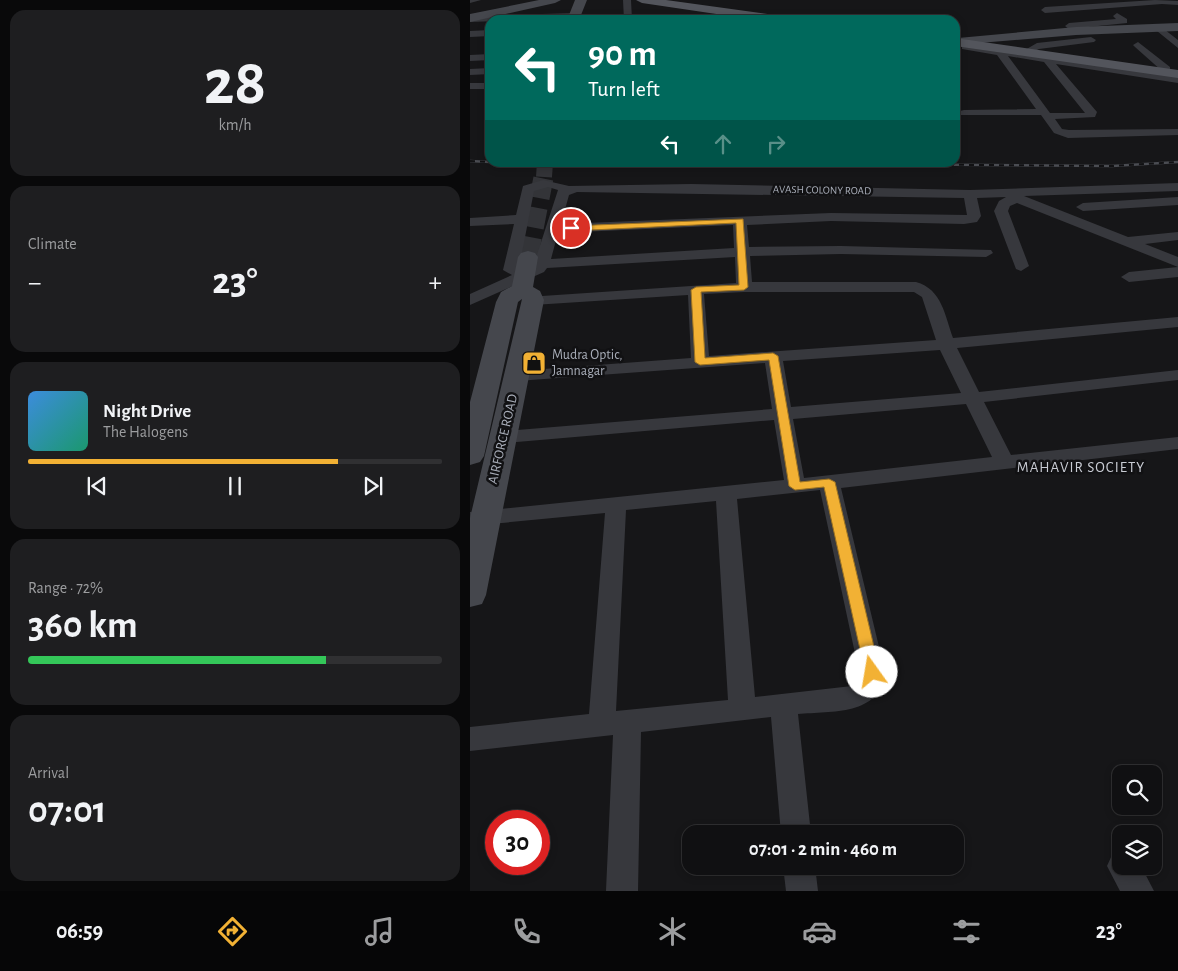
<!DOCTYPE html>
<meta charset="utf-8">
<style>
:root{--surface:#101012;--page:#1e1e20;--text:#f1f3f6;--muted:#9c9d9f;--line:#303032;--accent:#f2b134}
body{margin:0;font-family:"Alegreya Sans",sans-serif;background:var(--page);color:var(--text);height:100vh;display:flex;flex-direction:column;font-size:19px;white-space:nowrap}
*{box-sizing:border-box;margin:0}
p{font-size:16px;color:var(--muted)}
.icon{flex:none;width:28px;height:28px;fill:none;stroke:currentColor;stroke-width:2;stroke-linecap:round;stroke-linejoin:round}
.map{position:relative;flex:1;overflow:hidden}
.drawer{display:flex;flex-direction:column;gap:10px;padding:10px;background:#09090a;width:470px}
.drawer>*{flex:none}
.top-card{position:absolute;left:15px;top:15px;width:475px;height:152px;border-radius:15px;box-shadow:0 2px 8px #0003,0 0 0 1px var(--line);background:#00695c;color:#fff;overflow:hidden}
.fabs{position:absolute;left:642px;top:765px;display:grid;gap:10px}
.fabs a{display:grid;place-items:center;width:50px;height:50px;border-radius:10px;background:var(--surface);box-shadow:0 2px 8px #0003,0 0 0 1px var(--line);font-size:25px}
.speed{position:absolute;left:15px;top:810px;display:flex;gap:10px;font-size:25px;font-weight:700;text-align:center}
.speed>*{display:grid;place-content:center;width:65px;height:65px;border-radius:50%;background:var(--surface);box-shadow:0 2px 8px #0003,0 0 0 1px var(--line);line-height:1}
.speed .limit{border:8px solid #d22;background:#fff;color:#111}
.pin{position:absolute;display:grid;place-items:center;width:42px;height:42px;color:#fff;margin:-21px;border:2px solid #fff;border-radius:50%;box-shadow:0 1px 5px #0007}
.me{position:absolute;width:55px;margin:-28px;rotate:347deg;stroke-linejoin:round;filter:drop-shadow(0 0 4px #0008)}
.turn{display:flex;align-items:center;gap:18px;height:105px;padding:0 20px;font-size:22px}
.turn .icon{width:65px;height:65px;stroke-width:2.5}
.turn b{display:block;font-size:35px;line-height:42px}
.lanes{display:flex;align-items:center;height:48px;padding:0 20px;background:#0003;justify-content:center;gap:25px;direction:ltr}
.lanes .off{opacity:.35}
.big{font-size:38px;font-weight:700;line-height:1.1}
.drawer .card{flex:1;display:flex;flex-direction:column;justify-content:center;gap:8px;min-width:0;padding:0 18px;border-radius:15px;background:var(--page)}
.drawer .dial{align-items:center;gap:0}
.dial b{font-size:65px;line-height:1}
.song{display:flex;align-items:center;gap:15px}
.cover{width:60px;height:60px;border-radius:8px;background:linear-gradient(135deg,hsl(210 70% 55%),hsl(160 70% 35%))}
.played{height:5px;border-radius:2px;background:linear-gradient(90deg,var(--accent) 75%,var(--line) 75%)}
.keys{display:flex;justify-content:space-around;direction:ltr}
.heat{display:flex;justify-content:space-between;align-items:center;font-size:28px;direction:ltr}
.charge{height:8px;border-radius:4px;background:linear-gradient(90deg,#34c759 72%,var(--line) 0)}
.trip{position:absolute;left:212px;top:825px;width:282px;height:50px;border-radius:15px;background:var(--surface);box-shadow:0 2px 8px #0003,0 0 0 1px var(--line);font-weight:700;line-height:50px;text-align:center}
.menu{display:flex;height:80px;justify-content:space-around;align-items:center;background:#060607;color:var(--muted)}
.menu .icon{width:35px;height:35px}
.menu .selected{color:var(--accent)}
.menu b{font-size:22px;color:var(--text)}
main{display:flex;flex:1;min-height:0}
.map>svg:first-child{display:block}
</style>
<main>
<section class="drawer">
<div class="card dial"><b>28</b><p>km/h</p></div>
<div class="card"><p>Climate</p>
<div class="heat"><a>−</a><b class="big">23°</b><a>+</a></div>
</div>
<div class="card">
<div class="song"><i class="cover"></i><div><b>Night Drive</b><p>The Halogens</p></div></div>
<div class="played"></div>
<div class="keys"><svg class="icon" aria-label="previous" viewBox="0 0 24 24"><path d="M18 5L8 12l10 7zM5 5v14"/></svg><svg class="icon" aria-label="pause" viewBox="0 0 24 24"><path d="M8 5v14M16 5v14"/></svg><svg class="icon" aria-label="next" viewBox="0 0 24 24"><path d="M6 5l10 7-10 7zM19 5v14"/></svg></div>
</div>
<div class="card"><p>Range · 72%</p><b class="big">360 km</b><div class="charge"></div></div>
<div class="card"><p>Arrival</p><b class="big">07:01</b></div>
</section>
<div class="map">
<svg width="708" height="891" viewBox="0 0 708 891">
<rect width="100%" height="100%" fill="#161618"/>
<g fill="none" stroke-linecap="round" stroke-linejoin="round">
<path stroke="#333438" stroke-width="16" stroke-dasharray="16 8" stroke-linecap="butt" d="M74,177L75,162"/>
<path stroke="#333438" stroke-width="20" stroke-dasharray="20 10" stroke-linecap="butt" d="M58,257L74,175"/>
<path fill="#37383d" fill-rule="evenodd" d="M0,0H11L0,3Z
M153,0H161L162,20H154Z
M685,0L708,1V5L692,4L575,13L571,10L575,7Z
M105,13L108,14V18L0,22V16Z
M647,13L657,19V23L599,29L595,26L599,23L646,19L643,16Z
M690,26L708,40V48L687,31L686,29Z
M20,30V36L0,37V31Z
M621,37L626,40L624,42L569,49L560,53L555,50L567,43Z
M668,42L700,67V71H692L665,47L663,45Z
M495,44L708,77V83L586,64L627,112L625,117L585,119L592,129L599,130L708,129V135L598,138L584,133L571,115H490V111L494,110L566,109L527,55L492,49V45ZM538,56L574,62L615,113H580Z
M20,54V60L0,61V55Z
M20,68V74L0,75V69Z
M0,83H20V89H0Z
M73,180L99,186L221,184L500,190L708,183V191L554,196L658,237L708,232V240L675,244L708,257V267L547,203L540,206L538,211L559,266L551,271L546,269L524,211L529,201L536,197L507,198L511,216L507,222L494,224L361,221L277,225L279,247L371,246L521,250L523,253L516,257L371,254L280,256L282,282H446C472,289 475,316 483,338L708,317V327L487,348L509,392L708,370V380L514,402L541,455L708,437V449L371,488L415,672C411,716 361,711 328,714L341,834H311L301,717L171,732L168,891H136L143,735L0,751V727L119,714L135,513L0,526V512L314,480L304,420L34,443L27,441L24,437L27,433L34,431L302,409L295,363L47,381L41,380L38,376L41,372L47,371L221,358L218,295L63,305L57,303L55,300L57,297L266,283L265,257L77,268L74,272L0,305V294L42,275L33,270L44,224L0,226V218L46,215L53,186ZM78,187L88,190L64,264L55,270L49,268L64,191ZM107,192L494,198L497,215L361,213L91,224L99,195ZM263,225L264,248L81,259L88,233ZM274,292H444L452,297L466,340L239,356L234,294ZM470,350L491,393L321,407L313,361ZM496,404L522,457L334,478L323,419ZM350,490L389,672L387,682L382,686L285,697L267,499ZM246,501L258,700L146,711L156,510Z
M708,197V205L613,211L606,207L613,203Z
M708,267V277L659,282L651,277L659,272Z
M651,852V866H671L684,891H650L637,866L642,855Z
M313,866H345L348,891H316Z"/>
<path fill="#45474d" fill-rule="evenodd" d="M69,0H91L85,3L0,22V14Z
M105,0H117L109,20H97Z
M708,23V31L606,35L485,45V39L488,38L606,27Z
M58,251L65,253L68,257L63,287L70,291L74,300L16,595L12,604L0,607V518L52,299L48,302L14,456L10,462L0,465V402L26,302L31,292L42,286L48,257L51,253Z"/>
<path fill="#53555c" fill-rule="evenodd" d="M166,0H196L312,16L318,20H287L172,3Z
M485,38L708,70V78L485,46Z"/>
<g stroke="#4a4c52" stroke-width="2.5">
<path id="rail" d="M0,161L20,162
M119,162L642,166L708,162"/>
</g>
<use href="#rail" stroke="#111113" stroke-width="2" stroke-dasharray="5" stroke-linecap="butt"/>
</g>
<path fill="#f2b134" stroke="#9d7322" d="M273,219L278,287L274,290L231,292L235,358L303,353L308,356L330,482L359,479L365,482L410,672L407,676H397L395,672L354,487L325,490L319,486L299,360L230,365L225,362L221,290L226,287L269,285L266,223L101,231L97,228L101,226Z"/>
<defs>
<g id="shop-square" transform="scale(1.25)"><rect x="-9" y="-9" width="18" height="18" rx="4" fill="#f2b134" stroke="#111113"/><path d="M-5-2.5h2.3a2.7 3.5 0 0 1 5.4 0H5L5.5 6h-11ZM-1.5-2.5h3a1.5 2.3 0 0 0-3 0Z" fill="#111"/></g>
</defs>
<g fill-rule="evenodd">
<use href="#shop-square" x="64" y="363"/>
</g>
<g text-anchor="middle" dominant-baseline="central" stroke-width="5" stroke-linejoin="round" paint-order="stroke">
<g font-size="11" fill="#a8adb8" stroke="#111113">
<text transform="translate(352 190) rotate(1)">AVASH COLONY ROAD</text>
</g>
<g font-size="14" fill="#a8adb8" stroke="#111113" text-anchor="start">
<text x="82" y="355">Mudra Optic,<tspan x="82" dy="16">Jamnagar</tspan></text>
</g>
<g font-size="14" fill="#a8adb8" stroke="#111113">
<text transform="translate(33 439) rotate(-77)">AIRFORCE ROAD</text>
</g>
<g font-size="15" letter-spacing="1" fill="#c9ccd4" stroke="#111113">
<text x="611" y="467">MAHAVIR SOCIETY</text>
</g>
</g>
</svg>
<div class="fabs">
<a><svg class="icon" aria-label="search" viewBox="0 0 24 24"><circle cx="10" cy="10" r="6"/><path d="M15 15l6 6"/></svg></a>
<a><svg class="icon" aria-label="layers" viewBox="0 0 24 24"><path d="M12 4l9 5-9 5-9-5zM3 14l9 5 9-5"/></svg></a>
</div>
<div class="speed"><div class="limit">30</div></div>
<div class="pin" style="left:101px;top:228px;background:#d93025"><svg class="icon" aria-label="arrive" viewBox="0 0 24 24"><path d="M6 21V4h12l-3 4 3 4H6"/></svg></div>
<svg class="me" style="left:402px;top:672px" viewBox="-20 -20 40 40"><circle r="19" fill="#fff"/><path d="M0-13L10 11 0 6-10 11z" fill="#f2b134"/></svg>
<div class="trip">07:01 · 2 min · 460 m</div>
<div class="top-card">
<div class="turn"><svg class="icon" aria-label="left" viewBox="0 0 24 24"><path d="M17 20v-9H6M10 6l-5 5 5 5"/></svg><div><b>90 m</b>Turn left</div></div>
<div class="lanes"><svg class="icon" aria-label="left" viewBox="0 0 24 24"><path d="M17 20v-9H6M10 6l-5 5 5 5"/></svg><svg class="icon off" aria-label="ahead" viewBox="0 0 24 24"><path d="M12 20V5M6 11l6-6 6 6"/></svg><svg class="icon off" aria-label="right" viewBox="0 0 24 24"><path d="M7 20v-9h11M14 6l5 5-5 5"/></svg></div>
</div>
</div>
</main>
<nav class="menu">
<b>06:59</b>
<svg class="icon selected" aria-label="directions" viewBox="0 0 24 24"><path d="M12 3l9 9-9 9-9-9zM9 14v-3h6M13 9l2 2-2 2"/></svg>
<svg class="icon" aria-label="music" viewBox="0 0 24 24"><path d="M9 18V5l10-2v13"/><circle cx="6" cy="18" r="3"/><circle cx="16" cy="16" r="3"/></svg>
<svg class="icon" aria-label="phone" viewBox="0 0 24 24"><path d="M5 4h4l2 5-3 2q2 4 5 5l2-3 5 2v4C11 20 4 13 5 4z"/></svg>
<svg class="icon" aria-label="climate" viewBox="0 0 24 24"><path d="M12 3v18M4 7l16 10M4 17L20 7"/></svg>
<svg class="icon" aria-label="car" viewBox="0 0 24 24"><path d="M5 17H2v-5l4-1 3-4h7l3 4 3 1v5h-3M9 17h6M6 11h13"/><circle cx="7" cy="17" r="2"/><circle cx="17" cy="17" r="2"/></svg>
<svg class="icon" aria-label="filters" viewBox="0 0 24 24"><path d="M4 7h16M4 17h16"/><circle cx="9" cy="7" r="2"/><circle cx="15" cy="17" r="2"/></svg>
<b>23°</b>
</nav>
